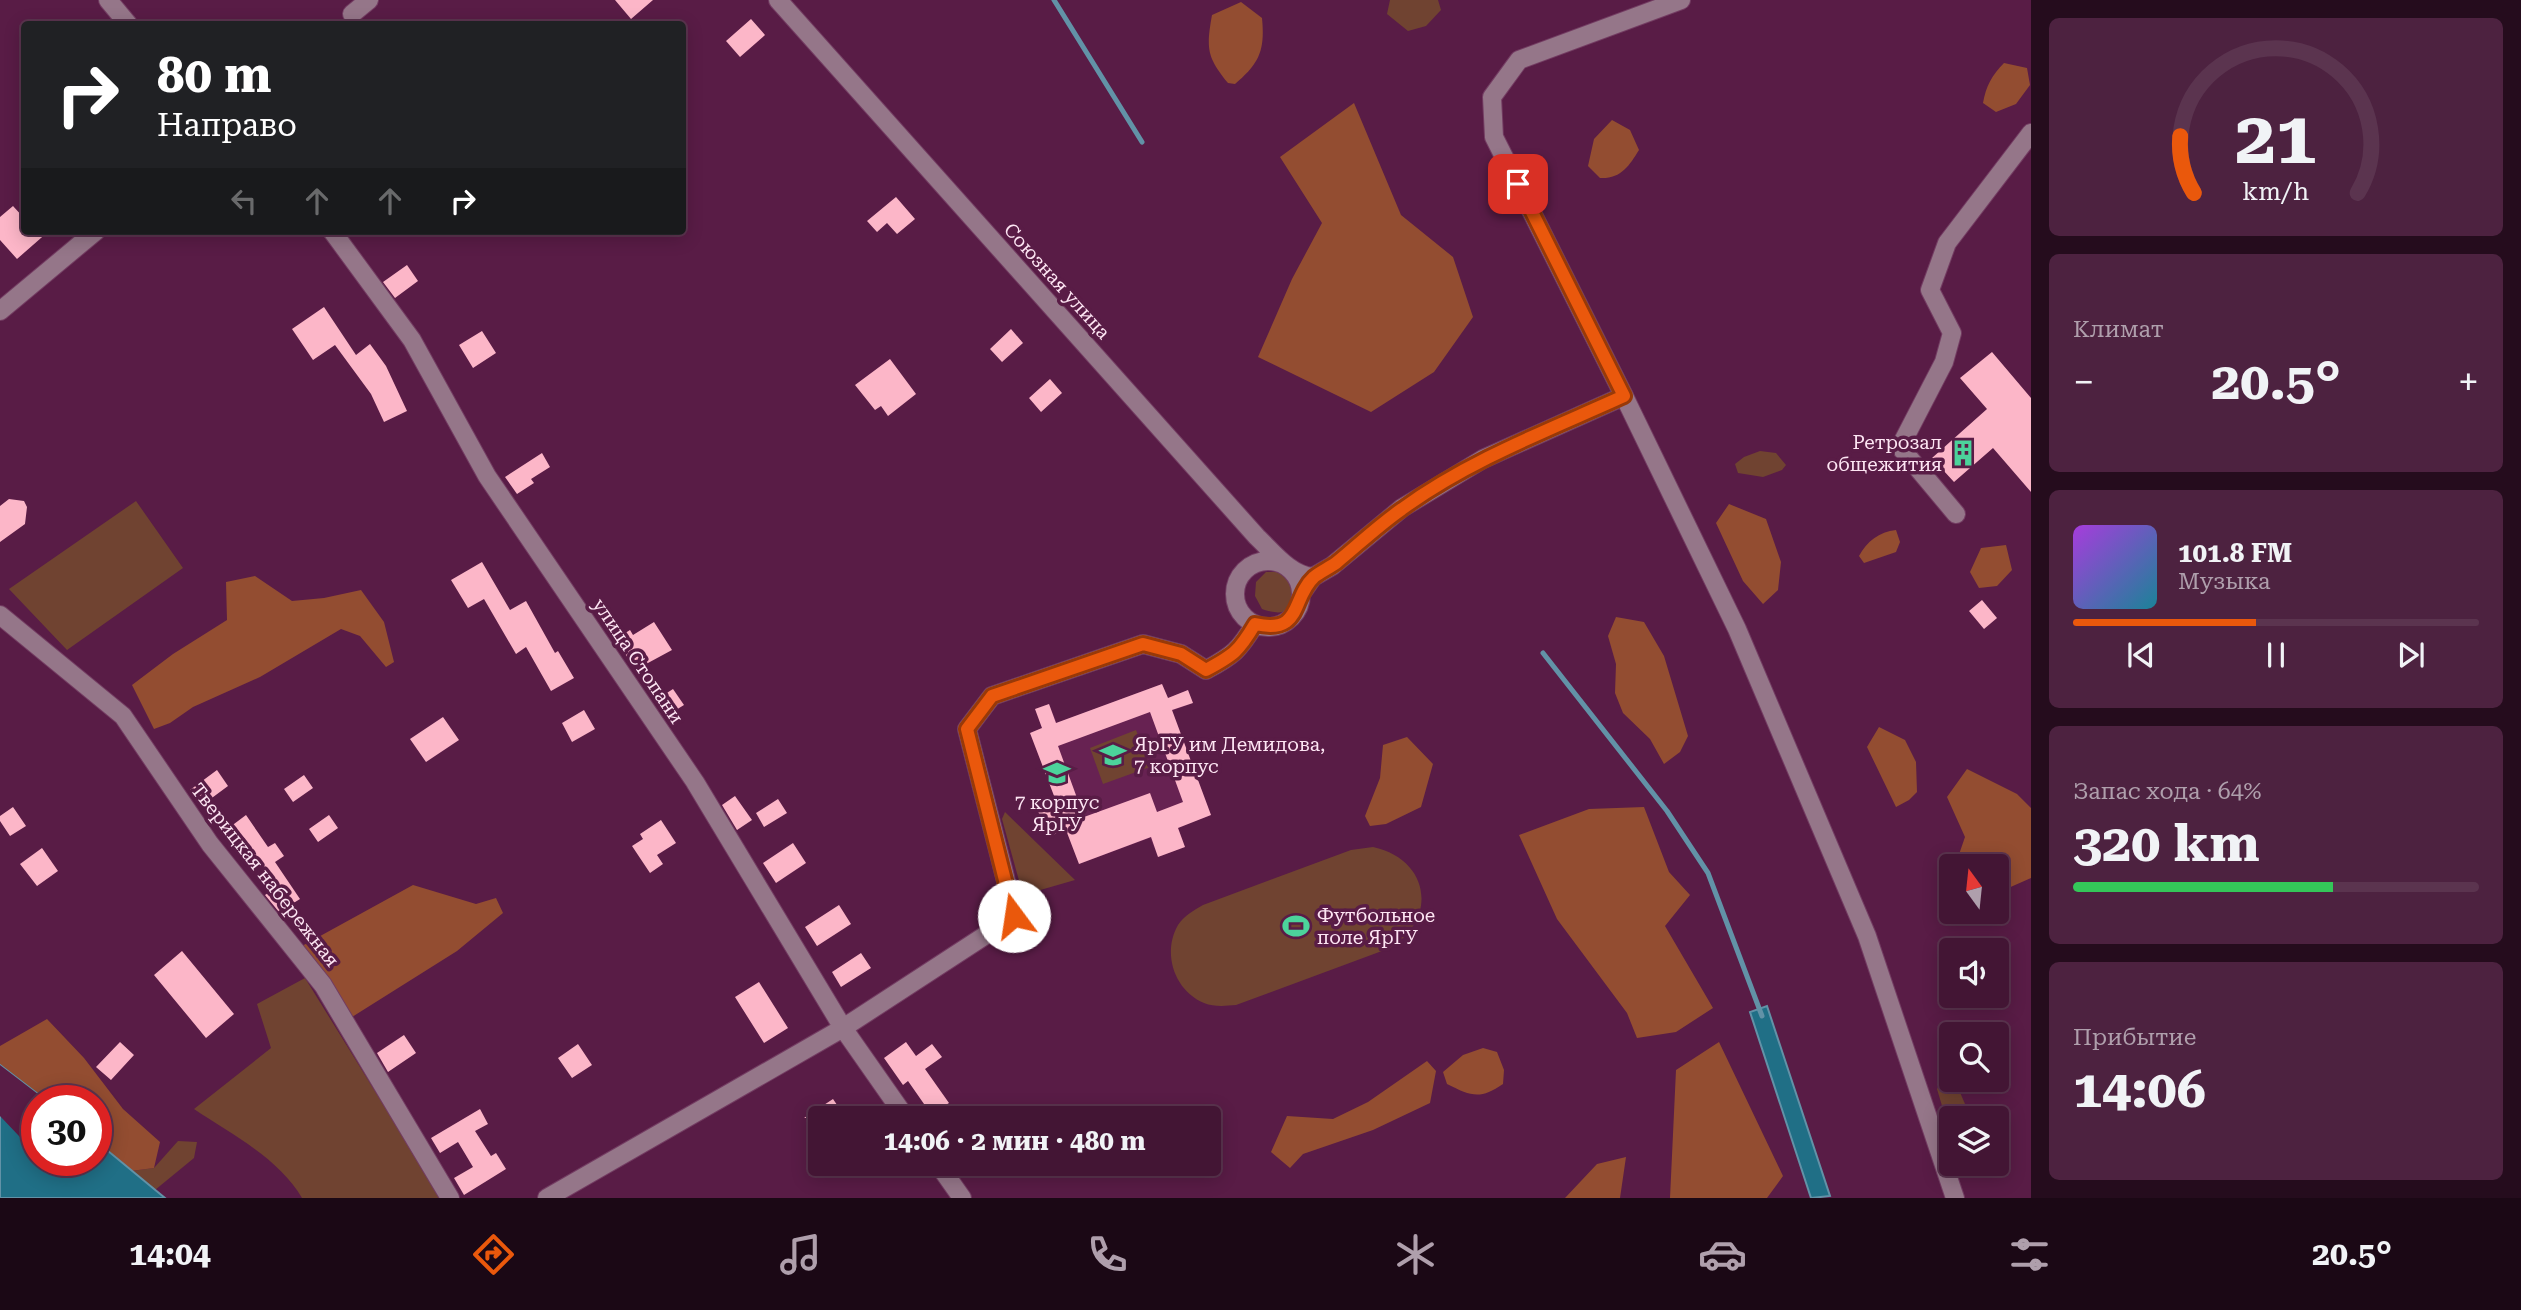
<!DOCTYPE html>
<html lang="ru">
<meta charset="utf-8">
<style>
:root{--surface:#431534;--page:#4d2240;--text:#f1f3f6;--muted:#af9fac;--line:#5b344f;--accent:#ea580c}
body{margin:0;font-family:"Roboto Serif",serif;background:var(--page);color:var(--text);height:100vh;display:flex;flex-direction:column;font-size:26px;white-space:nowrap}
*{box-sizing:border-box;margin:0}
p{font-size:23px;color:var(--muted)}
.icon{flex:none;width:38px;height:38px;fill:none;stroke:currentColor;stroke-width:2;stroke-linecap:round;stroke-linejoin:round}
.map{position:relative;flex:1;overflow:hidden}
.panel{display:flex;flex-direction:column;gap:18px;padding:18px;background:#250c1d;width:490px}
.panel>*{flex:none}
.top-card{position:absolute;left:21px;top:21px;width:665px;height:214px;border-radius:7px;box-shadow:0 4px 18px #0003,0 0 0 2px var(--line);background:#202124;color:#fff;overflow:hidden}
.needle{width:46px;rotate:345deg}
.controls{position:absolute;left:1939px;top:854px;display:grid;gap:14px}
.controls a{display:grid;place-items:center;width:70px;height:70px;border-radius:7px;background:var(--surface);box-shadow:0 4px 18px #0003,0 0 0 2px var(--line);font-size:35px}
.speed{position:absolute;left:21px;top:1085px;display:flex;gap:14px;font-size:35px;font-weight:700;text-align:center}
.speed>*{display:grid;place-content:center;width:91px;height:91px;border-radius:50%;background:var(--surface);box-shadow:0 4px 18px #0003,0 0 0 2px var(--line);line-height:1}
.speed .limit{border:10px solid #d22;background:#fff;color:#111}
.pin{position:absolute;display:grid;place-items:center;width:60px;height:60px;color:#fff;margin:-30px;border-radius:14px;box-shadow:0 4px 10px #0006}
.me{position:absolute;width:77px;margin:-38px;rotate:346deg;stroke-linejoin:round;filter:drop-shadow(0 0 5px #0008)}
.turn{display:flex;align-items:center;gap:24px;height:147px;padding:0 21px;font-size:32px}
.turn .icon{width:91px;height:91px;stroke-width:2.5}
.turn b{display:block;font-size:49px;line-height:60px}
.lanes{display:flex;align-items:center;height:66px;padding:0 21px;background:#0003;justify-content:center;gap:35px;direction:ltr}
.lanes .off{opacity:.35}
.big{font-size:52px;font-weight:700;line-height:1.1}
.panel .tile{flex:1;display:flex;flex-direction:column;justify-content:center;gap:10px;min-width:0;padding:0 24px;border-radius:10px;background:var(--page)}
.panel .dial{align-items:center;gap:0}
.dial svg{height:182px;overflow:visible;fill:none;stroke:var(--line);stroke-width:7;stroke-linecap:round;text-anchor:middle}
.dial text{fill:var(--text);stroke:none}
.song{display:flex;align-items:center;gap:21px}
.cover{width:84px;height:84px;border-radius:10px;background:linear-gradient(135deg,hsl(280 70% 55%),hsl(190 70% 35%))}
.played{height:7px;border-radius:4px;background:linear-gradient(90deg,var(--accent) 45%,var(--line) 45%)}
.keys{display:flex;justify-content:space-around;direction:ltr}
.heat{display:flex;justify-content:space-between;align-items:center;font-size:38px;direction:ltr}
.charge{height:10px;border-radius:5px;background:linear-gradient(90deg,#34c759 64%,var(--line) 0)}
.trip{position:absolute;left:808px;top:1106px;width:413px;height:70px;border-radius:7px;background:var(--surface);box-shadow:0 4px 18px #0003,0 0 0 2px var(--line);font-weight:700;line-height:70px;text-align:center}
.dock{display:flex;height:112px;justify-content:space-around;align-items:center;background:#1b0815;color:var(--muted)}
.dock .icon{width:49px;height:49px}
.dock .on{color:var(--accent)}
.dock b{font-size:32px;color:var(--text)}
main{display:flex;flex:1;min-height:0}
.map>svg:first-child{display:block}
</style>
<main>
<div class="map">
<svg width="2031" height="1198" viewBox="0 0 2031 1198">
<rect width="100%" height="100%" fill="#591c46"/>
<path fill="#672252" d="M1162,684L1168,698L1188,690L1193,703L1172,711L1211,815L1178,827L1185,847L1158,857L1150,838L1079,864L1066,830L1047,837L1037,808L1056,801L1030,733L1042,728L1035,709L1049,704L1057,723Z"/>
<path fill="#704331" d="M1390,0H1438L1441,10L1426,26L1408,31L1387,14Z
M1760,451L1776,453L1786,465L1782,470L1763,477L1738,473L1735,464L1744,457Z
M136,501L183,568L67,650L9,589Z
M1266,572H1286L1297,584L1299,596C1287,613 1283,616 1262,609L1255,596L1256,582Z
M1136,730L1150,767L1103,784L1090,748Z
M1005,812L1075,880L1023,895L1002,819Z
M1373,847C1429,859 1439,918 1390,948L1236,1005C1225,1006 1214,1007 1204,1003C1174,990 1162,953 1178,925C1184,916 1194,910 1203,905L1351,850Z
M305,978L441,1198H302C279,1158 231,1134 194,1109L271,1048L257,1004Z
M1944,1076L1956,1083L1971,1118H1951V1136L1937,1089Z
M178,1141L197,1142L194,1158L155,1190L131,1171L154,1168Z"/>
<path fill="#934d31" d="M1241,2L1262,18C1265,50 1260,63 1235,84L1228,83C1207,57 1206,49 1212,15Z
M2004,63L2027,68L2030,85L2016,104L1996,112L1983,103C1986,86 1992,75 2004,63Z
M1354,103L1401,215L1453,257L1473,317L1434,372L1371,412L1258,357L1292,279L1322,223L1280,157Z
M1612,120L1630,130L1639,150C1629,166 1621,179 1600,178L1588,166L1594,139Z
M1729,504L1766,519L1781,562L1778,590L1763,604L1743,581L1716,523Z
M1896,530L1900,542L1896,552L1864,563L1859,556C1867,541 1879,532 1896,530Z
M2006,545L2012,570L1997,586L1979,588L1970,572L1981,548Z
M255,576L292,601L324,598L361,590L384,622L394,662L386,667L360,636L341,629L260,677L193,707L170,723L154,729L132,685L173,654L227,620L226,582Z
M1616,617L1644,622L1664,656L1688,736L1680,752L1664,764L1650,739L1623,713L1615,693L1616,664L1608,636Z
M1879,727L1905,740L1916,762L1917,792L1909,800L1896,807L1867,747Z
M1407,737L1433,764L1421,807L1386,824L1370,826L1365,816L1380,778L1383,745Z
M1967,769L2017,794L2031,808V878L1997,893V866H1955L1965,837L1947,797Z
M1644,807L1669,872L1690,895L1665,926L1713,1008L1676,1032L1637,1038L1627,1013L1557,919L1519,835L1589,809Z
M413,885L476,904L496,898L503,913L457,951L352,1017L302,946Z
M47,1019L84,1058L123,1109L160,1142L154,1168L131,1171L96,1141V1101H47L0,1065V1046Z
M1719,1042L1783,1176L1767,1198H1670L1676,1070Z
M1483,1048L1497,1052L1504,1070L1503,1084C1480,1100 1471,1096 1447,1084L1443,1072L1463,1055Z
M1427,1061L1436,1071L1430,1103L1373,1130L1303,1154L1290,1168L1271,1152L1287,1116L1333,1119L1368,1102Z
M1626,1157L1620,1198H1565L1597,1164Z"/>
<path fill="#206f86" stroke="#6292a7" stroke-width="2" d="M1767,1006L1830,1196L1811,1198L1750,1012Z
M0,1065L47,1101H37V1160H96V1141L165,1198H0Z"/>
<path fill="#591c46" d="M0,1065L47,1101H37V1155L0,1116Z"/>
<g fill="none" stroke-linecap="round" stroke-linejoin="round">
<path stroke="#6292a7" stroke-width="5" d="M1054,0L1142,142
M1543,653L1667,811L1708,873L1762,1016"/>
</g>
<path fill="#fcb6c8" fill-rule="evenodd" d="M615,0H653L631,19Z
M751,19L765,35L740,57L726,41Z
M896,197L915,219L897,234L887,223L877,232L867,221Z
M13,206L24,218V231H49L17,259L0,240V217Z
M407,265L418,281L395,298L383,282Z
M324,307L356,355L370,344L386,366L407,411L384,422L371,394L335,345L313,360L292,329Z
M1011,329L1023,343L1002,362L990,349Z
M482,331L496,353L473,368L459,345Z
M1992,352L2031,398V492L1993,448L1954,482L1932,458L1987,409L1960,378Z
M890,359L916,394L888,416L881,406L875,410L855,385Z
M1050,379L1062,393L1041,412L1029,398Z
M542,453L550,467L531,479L534,483L517,494L505,477Z
M9,499L24,501L27,507L25,524L0,542V506Z
M482,562L510,610L526,601L555,653L558,651L574,678L551,691L526,647L516,654L484,599L468,608L451,580Z
M1982,600L1997,618L1984,629L1969,611Z
M654,622L672,650L635,670L616,639L630,630L633,635Z
M1162,684L1168,698L1188,690L1193,703L1172,710L1211,815L1178,828L1185,847L1158,857L1151,837L1079,864L1066,830L1047,837L1037,808L1056,801L1030,733L1042,728L1035,709L1049,704L1056,723ZM1150,712L1183,802L1157,812L1150,793L1084,817L1058,746Z
M673,689L684,705L666,716L656,700Z
M584,710L595,729L572,742L562,723Z
M443,717L459,740L426,762L410,739Z
M217,770L228,786L201,806L190,790Z
M304,775L313,788L293,802L284,789Z
M735,796L752,820L737,830L722,805Z
M778,799L787,813L764,827L756,813Z
M13,807L26,826L10,836L0,821V816Z
M246,815L268,847L275,843L284,856L275,862L300,899L279,912L265,895L277,887L242,838L235,843L226,830Z
M329,815L338,828L318,842L309,829Z
M661,820L676,843L657,855L663,864L650,873L632,846L643,839L640,834Z
M793,843L806,863L776,883L763,863Z
M42,848L58,871L37,886L20,864Z
M839,905L851,924L817,946L805,927Z
M182,951L234,1014L206,1038L154,975Z
M861,953L871,968L841,987L832,972Z
M759,982L788,1028L764,1043L735,997Z
M404,1035L416,1053L388,1072L377,1053Z
M120,1042L134,1055L111,1080L96,1067Z
M906,1042L916,1056L932,1044L942,1057L925,1069L949,1103L931,1114L908,1081L903,1085L884,1058Z
M578,1044L592,1065L572,1078L558,1058Z
M833,1099L846,1118H804Z
M480,1109L488,1124L475,1131L491,1156L496,1153L506,1169L464,1195L454,1178L473,1167L458,1142L440,1153L431,1138Z"/>
<g fill="none" stroke-linecap="round" stroke-linejoin="round">
<g stroke="#733c62" stroke-width="20">
<path id="minor" d="M108,0L128,24
M778,0L1257,537C1273,552 1290,575 1313,577
M352,14L369,0
M332,231L412,340L487,476L695,782L843,1028L906,1118
M0,311L96,231
M1624,396L1737,629L1867,936L1955,1198
M1956,514L1900,447L1944,362L1952,333L1930,290L1947,243L2031,133
M1235 594a33 33 0 1 1 66 0a33 33 0 1 1-66 0Z
M1301,594L1313,577L1332,566L1402,508L1483,459L1624,396L1494,137L1492,97L1519,60L1681,0
M0,615L123,716L210,844L323,985L450,1198
M938,1164L962,1198
M547,1198L843,1028L1015,916L967,729L992,696L1143,644L1181,654L1206,670C1234,655 1239,650 1255,624"/>
</g>
<use href="#minor" stroke="#957689" stroke-width="18"/>
</g>
<g fill="none" stroke-linecap="round" stroke-linejoin="round">
<g stroke="#983908" stroke-width="18">
<path id="route" d="M1014,916L967,729L992,696L1143,644L1181,654L1206,670C1234,655 1239,651 1255,624C1303,635 1291,598 1314,577C1320,572 1329,568 1336,563C1358,545 1379,525 1402,509C1469,460 1549,430 1624,396L1518,184"/>
</g>
<use href="#route" stroke="#ea580c" stroke-width="12"/>
</g>
<defs>
<g id="building-bare" transform="scale(2.1)"><path d="M-4-6H4V6H1V3H-1V6H-4ZM-2.5-4.3h1.7v1.8h-1.7ZM.8-4.3h1.7v1.8H.8ZM-2.5-1h1.7V.8h-1.7ZM.8-1h1.7V.8H.8Z" fill="#4cd39b" stroke="#591c46" stroke-width="2.5" paint-order="stroke"/></g>
<g id="university-bare" transform="scale(2.1)"><path d="M0-5L7-2L0 1L-7-2ZM-4 1L0 2.5L4 1V4Q0 6-4 4Z" fill="#4cd39b" stroke="#591c46" stroke-width="2.5" paint-order="stroke"/></g>
<g id="stadium-bare" transform="scale(2.1)"><path d="M0-5a6.5 5 0 1 0 0 10a6.5 5 0 1 0 0-10ZM-3.5-1.8h7v3.6h-7Z" fill="#4cd39b" stroke="#591c46" stroke-width="2.5" paint-order="stroke"/></g>
</defs>
<g fill-rule="evenodd">
<use href="#building-bare" x="1963" y="453"/>
<use href="#university-bare" x="1113" y="755"/>
<use href="#university-bare" x="1057" y="773"/>
<use href="#stadium-bare" x="1296" y="926"/>
</g>
<g text-anchor="middle" dominant-baseline="central" stroke-width="7" stroke-linejoin="round" paint-order="stroke">
<g font-size="19" fill="#fde5f3" stroke="#591c46">
<text transform="translate(1057 281) rotate(48)">Союзная улица</text>
<text transform="translate(638 661) rotate(56)">улица Стопани</text>
<text transform="translate(265 875) rotate(52)">Тверицкая набережная</text>
</g>
<g font-size="19" fill="#fde5f3" stroke="#591c46" text-anchor="start">
<text x="1942" y="442" text-anchor="end">Ретрозал<tspan x="1942" dy="22">общежития</tspan></text>
<text x="1134" y="744">ЯрГУ им Демидова,<tspan x="1134" dy="22">7 корпус</tspan></text>
<text x="1057" y="802" text-anchor="middle">7 корпус<tspan x="1057" dy="22">ЯрГУ</tspan></text>
<text x="1317" y="915">Футбольное<tspan x="1317" dy="22">поле ЯрГУ</tspan></text>
</g>
</g>
</svg>
<div class="controls">
<a><svg class="needle" viewBox="-14 -14 28 28"><path d="M0-13l5 13h-10z" fill="#e53935"/><path d="M0 13l5-13h-10z" fill="#af9fac"/></svg></a>
<a><svg class="icon" aria-label="sound" viewBox="0 0 24 24"><path d="M4 9h4l5-4v14l-5-4H4zM17 9q2 3 0 6"/></svg></a>
<a><svg class="icon" aria-label="search" viewBox="0 0 24 24"><circle cx="10" cy="10" r="6"/><path d="M15 15l6 6"/></svg></a>
<a><svg class="icon" aria-label="layers" viewBox="0 0 24 24"><path d="M12 4l9 5-9 5-9-5zM3 14l9 5 9-5"/></svg></a>
</div>
<div class="speed"><div class="limit">30</div></div>
<div class="pin" style="left:1518px;top:184px;background:#d93025"><svg class="icon" aria-label="arrive" viewBox="0 0 24 24"><path d="M6 21V4h12l-3 4 3 4H6"/></svg></div>
<svg class="me" style="left:1014px;top:916px" viewBox="-20 -20 40 40"><circle r="19" fill="#fff"/><path d="M0-13L10 11 0 6-10 11z" fill="#ea580c"/></svg>
<div class="trip">14:06 · 2 мин · 480 m</div>
<div class="top-card">
<div class="turn"><svg class="icon" aria-label="right" viewBox="0 0 24 24"><path d="M7 20v-9h11M14 6l5 5-5 5"/></svg><div><b>80 m</b>Направо</div></div>
<div class="lanes"><svg class="icon off" aria-label="left" viewBox="0 0 24 24"><path d="M17 20v-9H6M10 6l-5 5 5 5"/></svg><svg class="icon off" aria-label="ahead" viewBox="0 0 24 24"><path d="M12 20V5M6 11l6-6 6 6"/></svg><svg class="icon off" aria-label="ahead" viewBox="0 0 24 24"><path d="M12 20V5M6 11l6-6 6 6"/></svg><svg class="icon" aria-label="right" viewBox="0 0 24 24"><path d="M7 20v-9h11M14 6l5 5-5 5"/></svg></div>
</div>
</div>
<section class="panel">
<div class="tile dial"><svg viewBox="0 0 100 80">
<path d="M14 69A42 42 0 1 1 86 69"/>
<path d="M14 69A42 42 0 0 1 8 44" stroke="#ea580c"/>
<text x="50" y="56" font-size="32" font-weight="700">21</text>
<text x="50" y="72" font-size="11">km/h</text>
</svg></div>
<div class="tile"><p>Климат</p>
<div class="heat"><a>−</a><b class="big">20.5°</b><a>+</a></div>
</div>
<div class="tile">
<div class="song"><i class="cover"></i><div><b>101.8 FM</b><p>Музыка</p></div></div>
<div class="played"></div>
<div class="keys"><svg class="icon" aria-label="previous" viewBox="0 0 24 24"><path d="M18 5L8 12l10 7zM5 5v14"/></svg><svg class="icon" aria-label="pause" viewBox="0 0 24 24"><path d="M8 5v14M16 5v14"/></svg><svg class="icon" aria-label="next" viewBox="0 0 24 24"><path d="M6 5l10 7-10 7zM19 5v14"/></svg></div>
</div>
<div class="tile"><p>Запас хода · 64%</p><b class="big">320 km</b><div class="charge"></div></div>
<div class="tile"><p>Прибытие</p><b class="big">14:06</b></div>
</section>
</main>
<nav class="dock">
<b>14:04</b>
<svg class="icon on" aria-label="directions" viewBox="0 0 24 24"><path d="M12 3l9 9-9 9-9-9zM9 14v-3h6M13 9l2 2-2 2"/></svg>
<svg class="icon" aria-label="music" viewBox="0 0 24 24"><path d="M9 18V5l10-2v13"/><circle cx="6" cy="18" r="3"/><circle cx="16" cy="16" r="3"/></svg>
<svg class="icon" aria-label="phone" viewBox="0 0 24 24"><path d="M5 4h4l2 5-3 2q2 4 5 5l2-3 5 2v4C11 20 4 13 5 4z"/></svg>
<svg class="icon" aria-label="climate" viewBox="0 0 24 24"><path d="M12 3v18M4 7l16 10M4 17L20 7"/></svg>
<svg class="icon" aria-label="car" viewBox="0 0 24 24"><path d="M5 17H2v-5l4-1 3-4h7l3 4 3 1v5h-3M9 17h6M6 11h13"/><circle cx="7" cy="17" r="2"/><circle cx="17" cy="17" r="2"/></svg>
<svg class="icon" aria-label="filters" viewBox="0 0 24 24"><path d="M4 7h16M4 17h16"/><circle cx="9" cy="7" r="2"/><circle cx="15" cy="17" r="2"/></svg>
<b>20.5°</b>
</nav>
